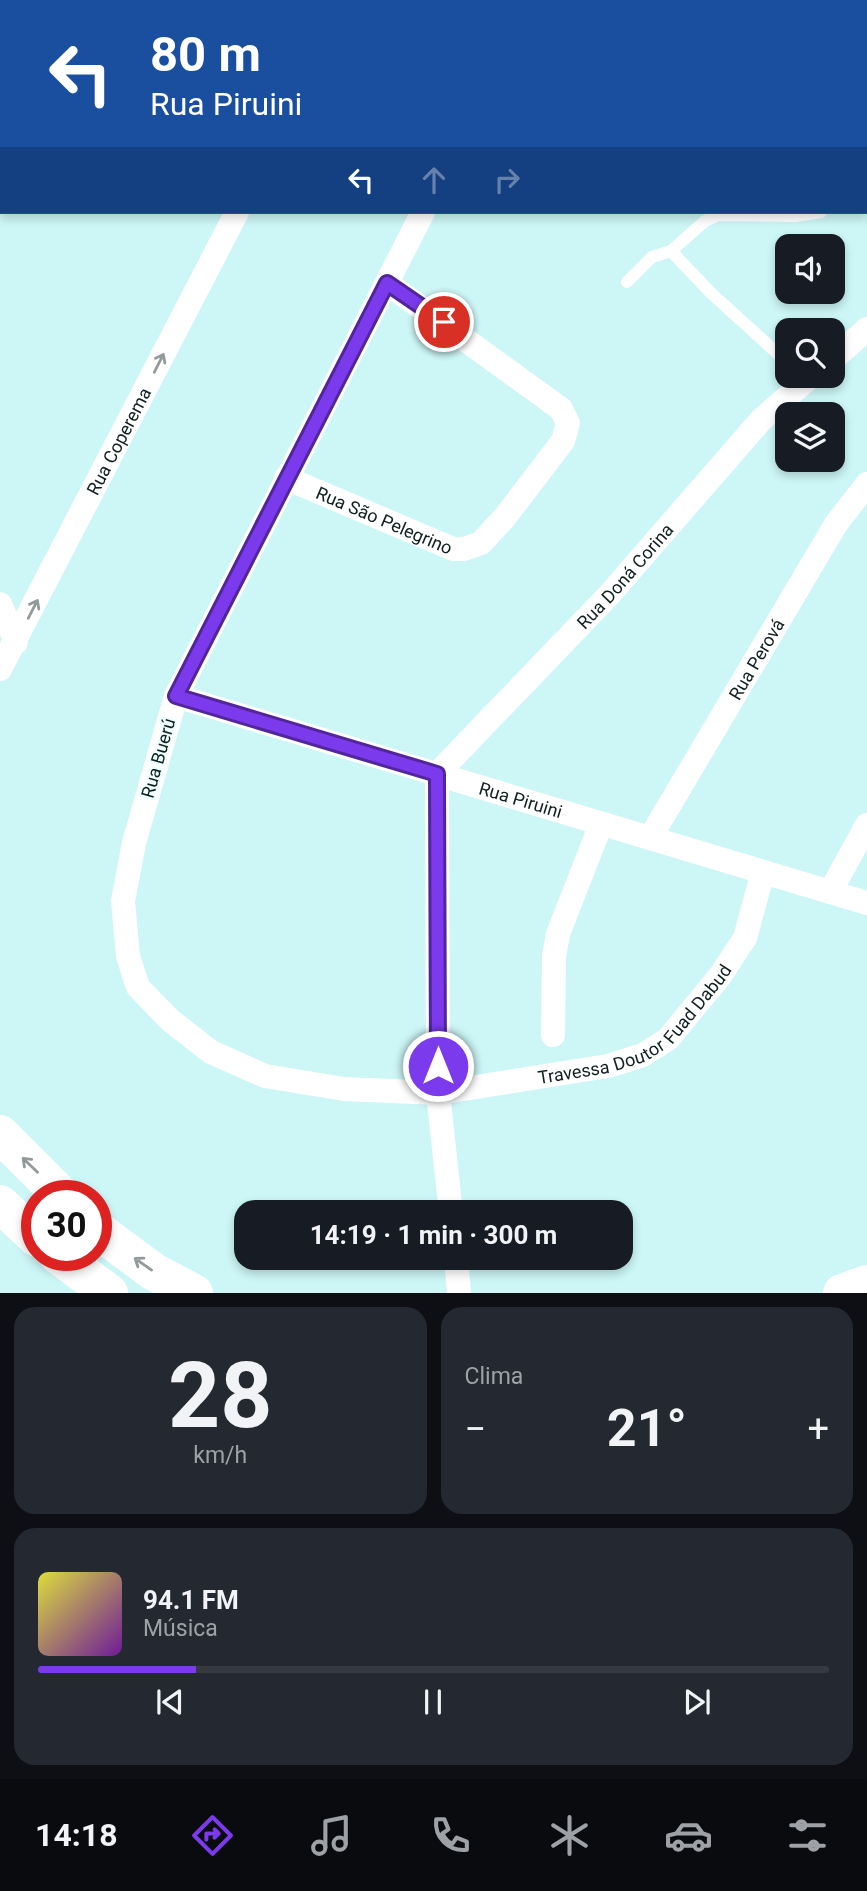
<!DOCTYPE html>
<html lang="pt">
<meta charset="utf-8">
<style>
:root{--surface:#171b24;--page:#242831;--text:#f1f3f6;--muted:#9ea1a6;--line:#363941;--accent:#7c3aed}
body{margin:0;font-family:Roboto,sans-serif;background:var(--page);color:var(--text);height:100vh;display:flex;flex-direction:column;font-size:26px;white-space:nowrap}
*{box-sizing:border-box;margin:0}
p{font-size:23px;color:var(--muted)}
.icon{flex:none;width:38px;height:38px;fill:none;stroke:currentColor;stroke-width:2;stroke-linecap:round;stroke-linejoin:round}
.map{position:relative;height:1293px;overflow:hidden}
.drawer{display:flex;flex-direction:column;gap:14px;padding:14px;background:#0d0f14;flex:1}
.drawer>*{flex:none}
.guide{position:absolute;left:0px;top:0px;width:868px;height:214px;box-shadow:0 4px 10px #0003;background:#1a4fa0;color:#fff;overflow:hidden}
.buttons{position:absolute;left:775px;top:234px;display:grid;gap:14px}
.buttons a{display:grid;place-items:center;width:70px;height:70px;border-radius:14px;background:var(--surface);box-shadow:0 4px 10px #0003;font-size:35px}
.speed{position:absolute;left:21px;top:1180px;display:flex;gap:14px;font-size:35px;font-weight:700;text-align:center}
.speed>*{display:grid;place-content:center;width:91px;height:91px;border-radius:50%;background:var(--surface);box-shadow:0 4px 10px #0003;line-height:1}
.speed .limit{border:10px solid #d22;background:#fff;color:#111}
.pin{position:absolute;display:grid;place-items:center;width:60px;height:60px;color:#fff;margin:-30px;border:4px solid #fff;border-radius:50%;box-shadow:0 2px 7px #0007}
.me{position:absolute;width:77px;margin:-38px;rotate:0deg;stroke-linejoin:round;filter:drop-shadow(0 0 5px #0008)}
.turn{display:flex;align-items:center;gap:24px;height:147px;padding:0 35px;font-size:32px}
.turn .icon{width:91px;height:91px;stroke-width:2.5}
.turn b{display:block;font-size:49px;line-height:60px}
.lanes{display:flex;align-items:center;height:66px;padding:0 35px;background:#0003;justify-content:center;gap:35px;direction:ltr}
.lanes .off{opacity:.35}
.big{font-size:52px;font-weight:700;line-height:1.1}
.drawer .tile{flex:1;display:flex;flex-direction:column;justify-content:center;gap:10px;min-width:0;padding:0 24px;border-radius:21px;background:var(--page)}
.drawer .dial{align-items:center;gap:0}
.dial b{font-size:91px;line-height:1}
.song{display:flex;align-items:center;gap:21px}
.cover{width:84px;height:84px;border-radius:10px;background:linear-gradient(135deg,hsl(60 70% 55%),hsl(280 70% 35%))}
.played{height:7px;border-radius:4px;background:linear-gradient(90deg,var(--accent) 20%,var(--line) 20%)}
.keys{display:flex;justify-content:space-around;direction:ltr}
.heat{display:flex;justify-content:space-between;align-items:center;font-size:38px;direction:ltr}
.drawer .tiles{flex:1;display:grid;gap:14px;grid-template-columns:1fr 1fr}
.tile:last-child{grid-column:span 2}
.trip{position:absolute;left:234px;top:1200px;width:399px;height:70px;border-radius:21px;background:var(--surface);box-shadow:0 4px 10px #0003;font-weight:700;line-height:70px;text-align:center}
.tab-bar{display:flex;height:112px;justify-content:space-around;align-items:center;background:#090b0e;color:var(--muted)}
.tab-bar .icon{width:49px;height:49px}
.tab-bar .current{color:var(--accent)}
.tab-bar b{font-size:32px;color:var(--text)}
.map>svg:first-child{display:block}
</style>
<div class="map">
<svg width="867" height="1293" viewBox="0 0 867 1293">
<rect width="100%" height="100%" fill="#cdf6f6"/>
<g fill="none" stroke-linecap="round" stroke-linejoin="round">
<path stroke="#fff" stroke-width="12" d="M114,0L117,2
M81,2L82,0
M0,135L2,137
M866,199H867
M671,251L711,293L788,363
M627,282L652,257L671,251L705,221L718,215L795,216L821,212"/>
<g stroke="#fff" stroke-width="24">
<path d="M270,0L271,2"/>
<path d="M696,0L699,2"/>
<path d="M349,2L350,0"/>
<path d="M531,2L532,0"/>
<path d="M866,3H867"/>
<path id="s1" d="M423,212L176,696L134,843L123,901L128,956L138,987L170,1020L211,1052L265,1076L344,1089L438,1093L608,1066L643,1055L668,1039L720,976L745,938L763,872"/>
<path d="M833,359L867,329"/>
<path id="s2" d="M286,478L453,549H464L481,543L505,517L563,441L568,423L561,409L387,283"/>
<path d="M0,604L16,642"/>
<path id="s3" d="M0,669L237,212"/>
<path id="s4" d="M176,696L867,903"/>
<path id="s5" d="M437,774L609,595L761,420L811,376"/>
<path d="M437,774L438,1093L451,1213"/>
<path id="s6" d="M650,838L836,524L867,484"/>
<path d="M830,892L867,825"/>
<path d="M553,1035L554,956L558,934L601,824"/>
<path d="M456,1258L459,1293"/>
</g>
<path stroke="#fff" stroke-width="38" d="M0,1134L61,1195
M0,1204L37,1238
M96,1229L154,1272L194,1293
M58,1255L109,1293
M842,1293L867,1284"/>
</g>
<defs><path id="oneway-shaft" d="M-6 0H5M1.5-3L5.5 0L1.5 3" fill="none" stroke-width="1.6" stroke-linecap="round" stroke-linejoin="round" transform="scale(1.75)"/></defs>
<g stroke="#939a9a">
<use href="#oneway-shaft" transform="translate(159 363) rotate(-63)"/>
<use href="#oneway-shaft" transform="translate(33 609) rotate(-63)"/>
<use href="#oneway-shaft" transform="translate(30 1165) rotate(-136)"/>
<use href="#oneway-shaft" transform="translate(143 1264) rotate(-145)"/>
</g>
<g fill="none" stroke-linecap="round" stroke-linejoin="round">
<g stroke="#51269a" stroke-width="18">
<path id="route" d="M438,1066L437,774L176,696L387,283L444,322"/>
</g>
<use href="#route" stroke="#7c3aed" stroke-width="12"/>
</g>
<g text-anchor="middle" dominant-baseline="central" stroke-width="5" stroke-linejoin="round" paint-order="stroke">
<g font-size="18" fill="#101f1f" stroke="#eefefd">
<text stroke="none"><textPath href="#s3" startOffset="257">Rua Coperema</textPath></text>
<text stroke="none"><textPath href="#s2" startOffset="107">Rua São Pelegrino</textPath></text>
<text stroke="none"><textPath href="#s5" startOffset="273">Rua Doná Corina</textPath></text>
<text stroke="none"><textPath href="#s6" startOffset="208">Rua Perová</textPath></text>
<text transform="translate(158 758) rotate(-74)">Rua Buerú</text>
<text stroke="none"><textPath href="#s4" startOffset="360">Rua Piruini</textPath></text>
<text stroke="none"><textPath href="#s1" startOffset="1391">Travessa Doutor Fuad Dabud</textPath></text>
</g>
</g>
</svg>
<div class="buttons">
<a><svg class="icon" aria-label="sound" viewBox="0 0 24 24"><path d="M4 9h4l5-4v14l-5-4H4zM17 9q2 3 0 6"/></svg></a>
<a><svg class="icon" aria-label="search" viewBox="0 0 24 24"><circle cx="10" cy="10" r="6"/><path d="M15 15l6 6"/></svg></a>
<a><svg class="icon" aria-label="layers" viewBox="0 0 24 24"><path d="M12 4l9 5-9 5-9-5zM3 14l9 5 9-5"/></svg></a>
</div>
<div class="speed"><div class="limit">30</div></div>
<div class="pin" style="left:444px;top:322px;background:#d93025"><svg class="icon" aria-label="arrive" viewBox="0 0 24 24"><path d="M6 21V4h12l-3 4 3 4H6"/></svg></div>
<svg class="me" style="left:438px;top:1066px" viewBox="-20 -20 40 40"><circle r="17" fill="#7c3aed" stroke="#fff" stroke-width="3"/><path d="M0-11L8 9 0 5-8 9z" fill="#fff"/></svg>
<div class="trip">14:19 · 1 min · 300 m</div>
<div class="guide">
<div class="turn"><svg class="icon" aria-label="left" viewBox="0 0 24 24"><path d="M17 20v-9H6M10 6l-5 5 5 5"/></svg><div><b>80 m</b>Rua Piruini</div></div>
<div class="lanes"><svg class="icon" aria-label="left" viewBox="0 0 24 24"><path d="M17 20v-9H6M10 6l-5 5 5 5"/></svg><svg class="icon off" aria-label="ahead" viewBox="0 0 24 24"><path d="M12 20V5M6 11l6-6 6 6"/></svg><svg class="icon off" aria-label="right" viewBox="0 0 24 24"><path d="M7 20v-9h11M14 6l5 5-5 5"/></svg></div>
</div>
</div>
<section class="drawer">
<div class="tiles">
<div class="tile dial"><b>28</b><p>km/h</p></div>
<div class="tile"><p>Clima</p>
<div class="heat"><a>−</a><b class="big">21°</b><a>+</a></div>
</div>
<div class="tile">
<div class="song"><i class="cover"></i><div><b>94.1 FM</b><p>Música</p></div></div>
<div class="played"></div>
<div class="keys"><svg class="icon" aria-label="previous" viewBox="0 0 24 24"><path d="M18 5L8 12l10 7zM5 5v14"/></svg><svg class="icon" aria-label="pause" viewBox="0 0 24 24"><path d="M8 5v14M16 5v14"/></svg><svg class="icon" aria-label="next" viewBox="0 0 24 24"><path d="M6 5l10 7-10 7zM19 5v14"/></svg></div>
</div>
</div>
</section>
<nav class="tab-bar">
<b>14:18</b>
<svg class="icon current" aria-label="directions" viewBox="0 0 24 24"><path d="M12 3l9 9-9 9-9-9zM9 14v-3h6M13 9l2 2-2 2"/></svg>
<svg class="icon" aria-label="music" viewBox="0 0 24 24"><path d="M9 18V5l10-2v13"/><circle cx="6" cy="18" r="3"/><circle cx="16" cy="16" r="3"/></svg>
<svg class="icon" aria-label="phone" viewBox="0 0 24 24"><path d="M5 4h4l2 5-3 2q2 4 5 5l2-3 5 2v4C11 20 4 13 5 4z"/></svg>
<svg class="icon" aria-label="climate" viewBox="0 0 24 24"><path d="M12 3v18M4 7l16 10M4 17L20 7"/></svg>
<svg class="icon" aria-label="car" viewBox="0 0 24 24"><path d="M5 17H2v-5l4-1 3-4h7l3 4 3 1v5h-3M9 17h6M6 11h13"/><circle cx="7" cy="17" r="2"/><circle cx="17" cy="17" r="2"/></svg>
<svg class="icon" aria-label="filters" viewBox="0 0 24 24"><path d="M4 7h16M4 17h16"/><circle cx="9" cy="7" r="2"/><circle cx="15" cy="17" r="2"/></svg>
</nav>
